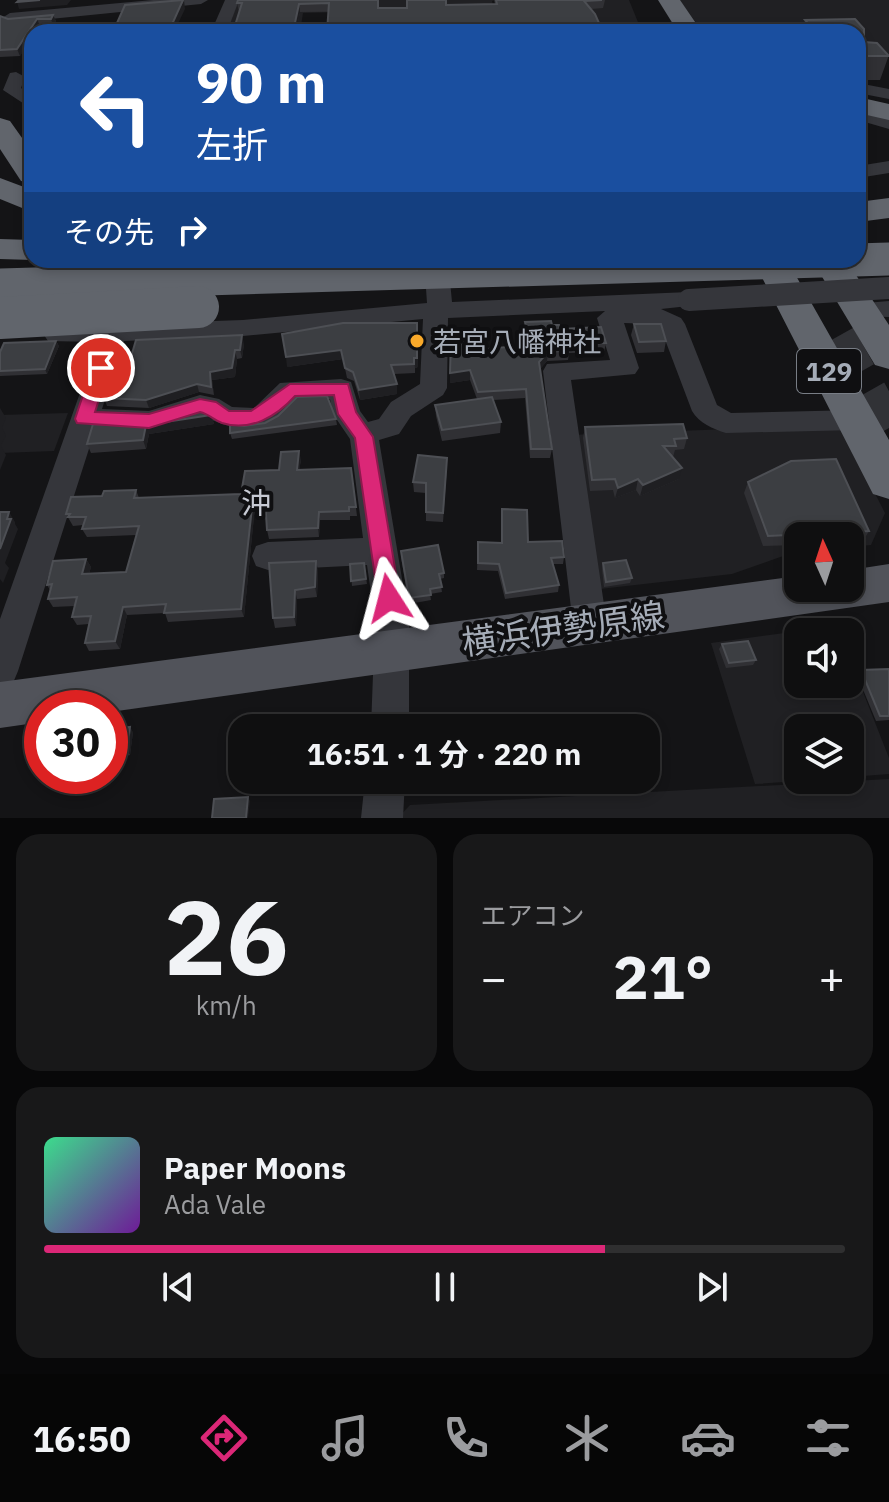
<!DOCTYPE html>
<html lang="ja">
<meta charset="utf-8">
<style>
:root{--surface:#0f0f10;--page:#181819;--text:#f1f3f6;--muted:#9b9c9f;--line:#2f2f30;--accent:#db2777}
body{margin:0;font-family:"IBM Plex Sans","Noto Sans JP",sans-serif;background:var(--page);color:var(--text);height:100vh;display:flex;flex-direction:column;font-size:30px;white-space:nowrap}
*{box-sizing:border-box;margin:0}
p{font-size:26px;color:var(--muted)}
.icon{flex:none;width:44px;height:44px;fill:none;stroke:currentColor;stroke-width:2;stroke-linecap:round;stroke-linejoin:round}
.map{position:relative;height:818px;overflow:hidden}
.panel{display:flex;flex-direction:column;gap:16px;padding:16px;background:#080809;flex:1}
.panel>*{flex:none}
.banner{position:absolute;left:24px;top:24px;width:842px;height:244px;border-radius:24px;box-shadow:0 4px 12px #0003,0 0 0 2px var(--line);background:#1a4fa0;color:#fff;overflow:hidden}
.needle{width:52px;rotate:357deg}
.controls{position:absolute;left:784px;top:522px;display:grid;gap:16px}
.controls a{display:grid;place-items:center;width:80px;height:80px;border-radius:16px;background:var(--surface);box-shadow:0 4px 12px #0003,0 0 0 2px var(--line);font-size:40px}
.speed{position:absolute;left:24px;top:690px;display:flex;gap:16px;font-size:40px;font-weight:700;text-align:center}
.speed>*{display:grid;place-content:center;width:104px;height:104px;border-radius:50%;background:var(--surface);box-shadow:0 4px 12px #0003,0 0 0 2px var(--line);line-height:1}
.speed .limit{border:12px solid #d22;background:#fff;color:#111}
.pin{position:absolute;display:grid;place-items:center;width:68px;height:68px;color:#fff;margin:-34px;border:4px solid #fff;border-radius:50%;box-shadow:0 2px 8px #0007}
.me{position:absolute;width:88px;margin:-44px;rotate:351deg;stroke-linejoin:round;filter:drop-shadow(0 0 6px #0008)}
.turn{display:flex;align-items:center;gap:28px;height:168px;padding:0 40px;font-size:36px}
.turn .icon{width:104px;height:104px;stroke-width:2.5}
.turn b{display:block;font-size:56px;line-height:68px}
.then{display:flex;align-items:center;height:76px;padding:0 40px;background:#0003;gap:16px;font-size:30px}
.big{font-size:60px;font-weight:700;line-height:1.1}
.panel .tile{flex:1;display:flex;flex-direction:column;justify-content:center;gap:12px;min-width:0;padding:0 28px;border-radius:24px;background:var(--page)}
.panel .dial{align-items:center;gap:0}
.dial b{font-size:104px;line-height:1}
.song{display:flex;align-items:center;gap:24px}
.cover{width:96px;height:96px;border-radius:12px;background:linear-gradient(135deg,hsl(150 70% 55%),hsl(280 70% 35%))}
.played{height:8px;border-radius:4px;background:linear-gradient(90deg,var(--accent) 70%,var(--line) 70%)}
.keys{display:flex;justify-content:space-around;direction:ltr}
.heat{display:flex;justify-content:space-between;align-items:center;font-size:44px;direction:ltr}
.panel .tiles{flex:1;display:grid;gap:16px;grid-template-columns:1fr 1fr}
.tile:last-child{grid-column:span 2}
.trip{position:absolute;left:228px;top:714px;width:432px;height:80px;border-radius:24px;background:var(--surface);box-shadow:0 4px 12px #0003,0 0 0 2px var(--line);font-weight:700;line-height:80px;text-align:center}
.dock{display:flex;height:128px;justify-content:space-around;align-items:center;background:#060606;color:var(--muted)}
.dock .icon{width:56px;height:56px}
.dock .selected{color:var(--accent)}
.dock b{font-size:36px;color:var(--text)}
.map>svg:first-child{display:block}
</style>
<div class="map">
<svg width="889" height="818" viewBox="0 0 889 818">
<rect width="100%" height="100%" fill="#141416"/>
<path fill="#202023" d="M238,0H496L492,1L494,9L526,0H629L642,32H427L424,10L303,13L300,32H227Z
M679,0H889V57L858,58V32H703Z
M68,413L54,451L0,453V415Z
M840,425L885,513L871,545L850,547V536H798V554L783,556L732,574L591,590L569,435Z
M837,626L839,632H798V684H850V659L889,758V774L850,777V728H798V780H813L755,784L711,643Z
M889,779V818H398L410,805Z"/>
<g fill="none" stroke-linecap="round" stroke-linejoin="round">
<path stroke="#313236" stroke-width="42" stroke-dasharray="42 21" stroke-linecap="butt" d="M835,338L889,434"/>
<path fill="#35363b" fill-rule="evenodd" d="M153,0H208L201,4L10,23L2,18L10,13Z
M225,0H239L227,32H211Z
M16,72L25,77L21,88L32,96V109L3,90L10,73Z
M858,83L889,89V99L858,93Z
M858,108L889,117V129L858,120Z
M889,161V173L858,178V166Z
M126,260H150L129,324L243,320L427,303L424,260H448L452,302L689,292L698,295L701,300L698,305L661,309L681,318L685,324L717,405L731,413L856,410L866,413L870,420L866,427L856,430L726,433C713,429 699,423 692,411L661,329L653,324L624,323L639,368L635,374L571,380L607,625L602,636L590,641L578,636L573,625L543,371L547,364L610,360L597,318L605,311L448,318L447,388L443,395L411,416L399,434L379,440L409,621V728H371L375,621L367,565L268,570L256,566L252,556L256,546L268,542L363,538L350,439L333,414L330,399L297,400C290,406 282,417 274,422C250,437 222,425 201,415L149,431L95,430L18,671L13,683L0,688V619L98,342L48,341L44,335L48,329L104,325ZM423,319L420,384L391,402L379,419L368,422L360,411L351,382L341,379L280,383L254,408L232,407L219,399L200,395L149,411L102,409L124,341L243,336Z
M889,301V317L853,316L850,310L853,304Z
M365,780H405L403,818H361Z"/>
<path fill="#51535a" fill-rule="evenodd" d="M889,564V602L110,712V708H42V722L0,728V682L798,576V588H850V570Z"/>
<path fill="#61656c" fill-rule="evenodd" d="M658,0H680L702,32H678Z
M858,97L889,104V120L858,113Z
M0,118L10,121L32,152V183L21,181L0,149Z
M0,178L32,190V212L0,199Z
M889,198V218L858,222V202Z
M0,239L32,240L33,260L0,259Z
M753,260H787L889,440V499L873,494Z
M812,260H846L889,325V369L875,365Z"/>
<path stroke="#35363b" stroke-width="22" d="M689,300L889,288"/>
<path stroke="#61656c" stroke-width="33" d="M0,285L889,259
M162,309L198,307"/>
<path stroke="#61656c" stroke-width="42" d="M0,318L198,307"/>
</g>
<path fill="#303034" d="M238,0H379L378,8H407L446,5L495,4L494,0H605L603,8L591,9L300,12L296,32H233L239,12L237,3Z
M53,15L56,21L53,26H40L36,32H32L20,56L0,57V16L8,19Z
M855,19L864,29V42L877,43L889,55L880,80H858V32H802L805,20Z
M525,322L552,325L560,329L606,343L604,352L569,353L568,360L547,361L540,369L552,449L550,458H530L525,398L493,400L501,422L500,433L442,441L436,416L435,405L477,399L470,380L450,383L465,351L524,346L522,336L523,326H524Z
M417,323L418,367L415,368V373L394,374L397,384V394L360,400L354,381L347,378L343,359L287,367Z
M634,324L666,341L664,352L637,353L631,335Z
M56,341L59,346L47,374L0,376V352Z
M244,344L242,358L237,359L235,377L212,380L214,395L199,392L149,408L107,406L104,398L128,367Z
M211,415L214,424L149,434L146,449L91,453L87,444L146,425Z
M336,419L337,425L232,439L230,433L244,426Z
M585,427L687,438L684,449L675,450L673,457L679,479L640,496L636,490L615,498L613,490L590,491L583,438Z
M301,460L299,470L351,468L357,516H350V520H320L319,537L269,539L267,530L265,506H255L244,617L168,622L165,613L127,615L120,649L89,651L85,643L89,624L77,625L72,617L75,606L53,607L48,599L50,590L47,585L86,559L91,567L89,574L126,572L136,535L87,537L82,529L83,525L73,526L66,514L102,496L136,490L139,498L241,494L279,470Z
M447,467L443,522L426,521V493L414,492L413,482Z
M748,482L869,531L863,541L850,542V536H798V545L763,546L744,493Z
M478,542L502,543L528,542L564,557L563,564H553L559,585L558,592L505,599L498,571L477,570Z
M401,557L444,573V578L440,579L442,592L430,594L431,600L409,604Z
M269,563L318,570L317,597L297,599L296,626L275,628L273,618Z
M364,563L367,584L352,586L350,564Z
M603,563L632,578L630,583L604,587L602,569Z
M722,644L756,660L753,665L726,668L719,649Z
M889,669V720L876,721L857,675L861,670Z
M133,732L130,755L115,758L112,753Z"/>
<path fill="#1f1f22" d="M40,0H71L67,5L19,9L17,2Z
M184,0L185,9L174,32L169,31Z
M299,4L300,12L296,32H293Z
M53,15L56,21L53,26L51,19Z
M37,19L40,26L36,32H32V37L20,56L17,49Z
M417,323L418,367L415,368L414,358Z
M242,335L244,344L242,358L240,350Z
M56,341L59,346L47,374L45,369Z
M235,350L237,359L235,377L212,380L214,395L210,372Z
M341,350L343,359L287,367L286,357Z
M548,352L547,361L538,372L539,362Z
M470,370V380L450,383V373Z
M197,384L199,392L149,408L146,400Z
M397,384V394L360,400L359,390Z
M0,408L6,418L2,428L6,435L1,446L6,455L0,470Z
M211,415L214,424L149,434L146,449L143,440L146,425Z
M299,451L301,460L298,478L297,470Z
M682,468L679,479L640,496L643,485Z
M638,479L636,490L615,498L618,488Z
M253,498L255,506L244,617L241,609Z
M9,512L15,522V524L18,529L5,563L9,568L3,583L0,579V549Z
M319,512L320,520L319,537L318,528Z
M86,559L91,567L86,583L82,574Z
M316,561L318,570L317,597L315,587Z
M295,590L297,599L296,626L294,617Z
M123,607L127,615L120,649L115,641Z
M130,727L133,732L130,755L127,751Z
M248,797L250,801L248,818H246Z"/>
<path fill="#3c3e42" stroke="#4d4f54" stroke-width="2" d="M19,0H40L17,2Z
M183,0L169,31L194,32H113L125,5Z
M238,0H378V8H407V0H446V5L497,4L496,0H602L584,1L595,14L603,32H327L329,3L299,4L293,32H233L242,3H237Z
M53,15L51,19H37L17,49L0,50V16L8,19Z
M855,19L864,29V42L877,43L889,56H858V32H816L805,20Z
M551,321L552,325H559L560,329L601,327L606,343L568,344L570,350L548,352L539,362L552,449H531L526,389L478,392L470,370L450,373L451,339L463,338L465,351L527,345L523,326H526L525,322Z
M343,323H417V358H414V364L391,365L397,384L359,390L353,372L345,368L341,350L286,357L282,334Z
M634,324H661L666,341L639,342Z
M242,335L240,350H235L232,368L210,372L211,387L197,384L146,400L104,398L114,367H128L136,340Z
M56,341L45,369L0,371V352L4,343Z
M327,396L336,419L230,433V424L244,426L265,423L278,416L297,397Z
M492,397L501,422L442,430L435,405Z
M198,409L211,415L146,425L143,440L87,444L93,424L146,425Z
M683,424L687,438L674,439L676,446H663L682,468L643,485L638,479L618,488L615,479L592,480L585,427Z
M299,451L297,470L351,468L356,507H349V511L319,512L318,528L267,530L265,498H253L241,609L164,613L166,604L123,607L115,641L85,643L91,616L72,617L77,597L48,599L52,584L47,585L53,561L86,559L82,574L126,572L139,526L82,529L86,517H68L70,514H66L71,497L102,496L104,491L136,490L134,498L241,494L245,471L279,470L281,452Z
M418,455L447,458L443,513L426,512V483L413,482Z
M836,459L869,531L768,536L748,482L791,461Z
M502,509L527,510L528,542L562,541L564,557L551,558L559,585L506,593L499,564L478,563V542L502,543Z
M0,512H9L7,519H11L0,549Z
M438,545L444,573L439,574L442,587L430,589L431,595L409,598L401,551Z
M626,560L632,578L606,582L603,563Z
M316,561L315,587L295,590L294,617L273,618L269,563Z
M364,563L366,579L351,581L350,564Z
M748,641L756,660L729,663L722,644Z
M889,669V716H880L861,670Z
M130,727L127,751L112,753L115,729Z
M248,797L246,818H212L214,799Z"/>
<path fill="#db2777" stroke="#8e194d" stroke-width="2" d="M101,362L109,368L95,412L149,414L200,399L216,402L229,411H251L290,384H348L356,412L373,437L400,598L397,604L389,607L381,604L378,598L355,438L338,414L334,395L295,396C277,416 251,432 222,423C214,420 209,414 200,412L149,428L77,423L75,419L92,368Z"/>
<circle fill="#f9a92a" stroke="#0f0f11" stroke-width="3" cx="417" cy="341" r="8"/>
<g text-anchor="middle" dominant-baseline="central" stroke-width="8" stroke-linejoin="round" paint-order="stroke">
<rect fill="#0f0f11" stroke="#787d85" stroke-width="2" x="797" y="349" width="64" height="44" rx="6"/>
<g font-size="26" font-weight="bold" fill="#a5acb7">
<text x="829" y="371">129</text>
</g>
<g font-size="28" fill="#a5acb7" stroke="#0f0f11" text-anchor="start">
<text x="433" y="341">若宮八幡神社</text>
</g>
<g font-size="30" fill="#c7cad3" stroke="#0f0f11">
<text x="256" y="502">沖</text>
</g>
<g font-size="34" fill="#a5acb7" stroke="#0f0f11">
<text transform="translate(563 628) rotate(-8)">横浜伊勢原線</text>
</g>
</g>
</svg>
<div class="controls">
<a><svg class="needle" viewBox="-14 -14 28 28"><path d="M0-13l5 13h-10z" fill="#e53935"/><path d="M0 13l5-13h-10z" fill="#9b9c9f"/></svg></a>
<a><svg class="icon" aria-label="sound" viewBox="0 0 24 24"><path d="M4 9h4l5-4v14l-5-4H4zM17 9q2 3 0 6"/></svg></a>
<a><svg class="icon" aria-label="layers" viewBox="0 0 24 24"><path d="M12 4l9 5-9 5-9-5zM3 14l9 5 9-5"/></svg></a>
</div>
<div class="speed"><div class="limit">30</div></div>
<div class="pin" style="left:101px;top:368px;background:#d93025"><svg class="icon" aria-label="arrive" viewBox="0 0 24 24"><path d="M6 21V4h12l-3 4 3 4H6"/></svg></div>
<svg class="me" style="left:389px;top:598px" viewBox="-20 -20 40 40"><path d="M0-17L14 15 0 8-14 15z" fill="#db2777" stroke="#fff" stroke-width="4"/></svg>
<div class="trip">16:51 · 1 分 · 220 m</div>
<div class="banner">
<div class="turn"><svg class="icon" aria-label="left" viewBox="0 0 24 24"><path d="M17 20v-9H6M10 6l-5 5 5 5"/></svg><div><b>90 m</b>左折</div></div>
<div class="then">その先<svg class="icon" aria-label="right" viewBox="0 0 24 24"><path d="M7 20v-9h11M14 6l5 5-5 5"/></svg></div>
</div>
</div>
<section class="panel">
<div class="tiles">
<div class="tile dial"><b>26</b><p>km/h</p></div>
<div class="tile"><p>エアコン</p>
<div class="heat"><a>−</a><b class="big">21°</b><a>+</a></div>
</div>
<div class="tile">
<div class="song"><i class="cover"></i><div><b>Paper Moons</b><p>Ada Vale</p></div></div>
<div class="played"></div>
<div class="keys"><svg class="icon" aria-label="previous" viewBox="0 0 24 24"><path d="M18 5L8 12l10 7zM5 5v14"/></svg><svg class="icon" aria-label="pause" viewBox="0 0 24 24"><path d="M8 5v14M16 5v14"/></svg><svg class="icon" aria-label="next" viewBox="0 0 24 24"><path d="M6 5l10 7-10 7zM19 5v14"/></svg></div>
</div>
</div>
</section>
<nav class="dock">
<b>16:50</b>
<svg class="icon selected" aria-label="directions" viewBox="0 0 24 24"><path d="M12 3l9 9-9 9-9-9zM9 14v-3h6M13 9l2 2-2 2"/></svg>
<svg class="icon" aria-label="music" viewBox="0 0 24 24"><path d="M9 18V5l10-2v13"/><circle cx="6" cy="18" r="3"/><circle cx="16" cy="16" r="3"/></svg>
<svg class="icon" aria-label="phone" viewBox="0 0 24 24"><path d="M5 4h4l2 5-3 2q2 4 5 5l2-3 5 2v4C11 20 4 13 5 4z"/></svg>
<svg class="icon" aria-label="climate" viewBox="0 0 24 24"><path d="M12 3v18M4 7l16 10M4 17L20 7"/></svg>
<svg class="icon" aria-label="car" viewBox="0 0 24 24"><path d="M5 17H2v-5l4-1 3-4h7l3 4 3 1v5h-3M9 17h6M6 11h13"/><circle cx="7" cy="17" r="2"/><circle cx="17" cy="17" r="2"/></svg>
<svg class="icon" aria-label="filters" viewBox="0 0 24 24"><path d="M4 7h16M4 17h16"/><circle cx="9" cy="7" r="2"/><circle cx="15" cy="17" r="2"/></svg>
</nav>
